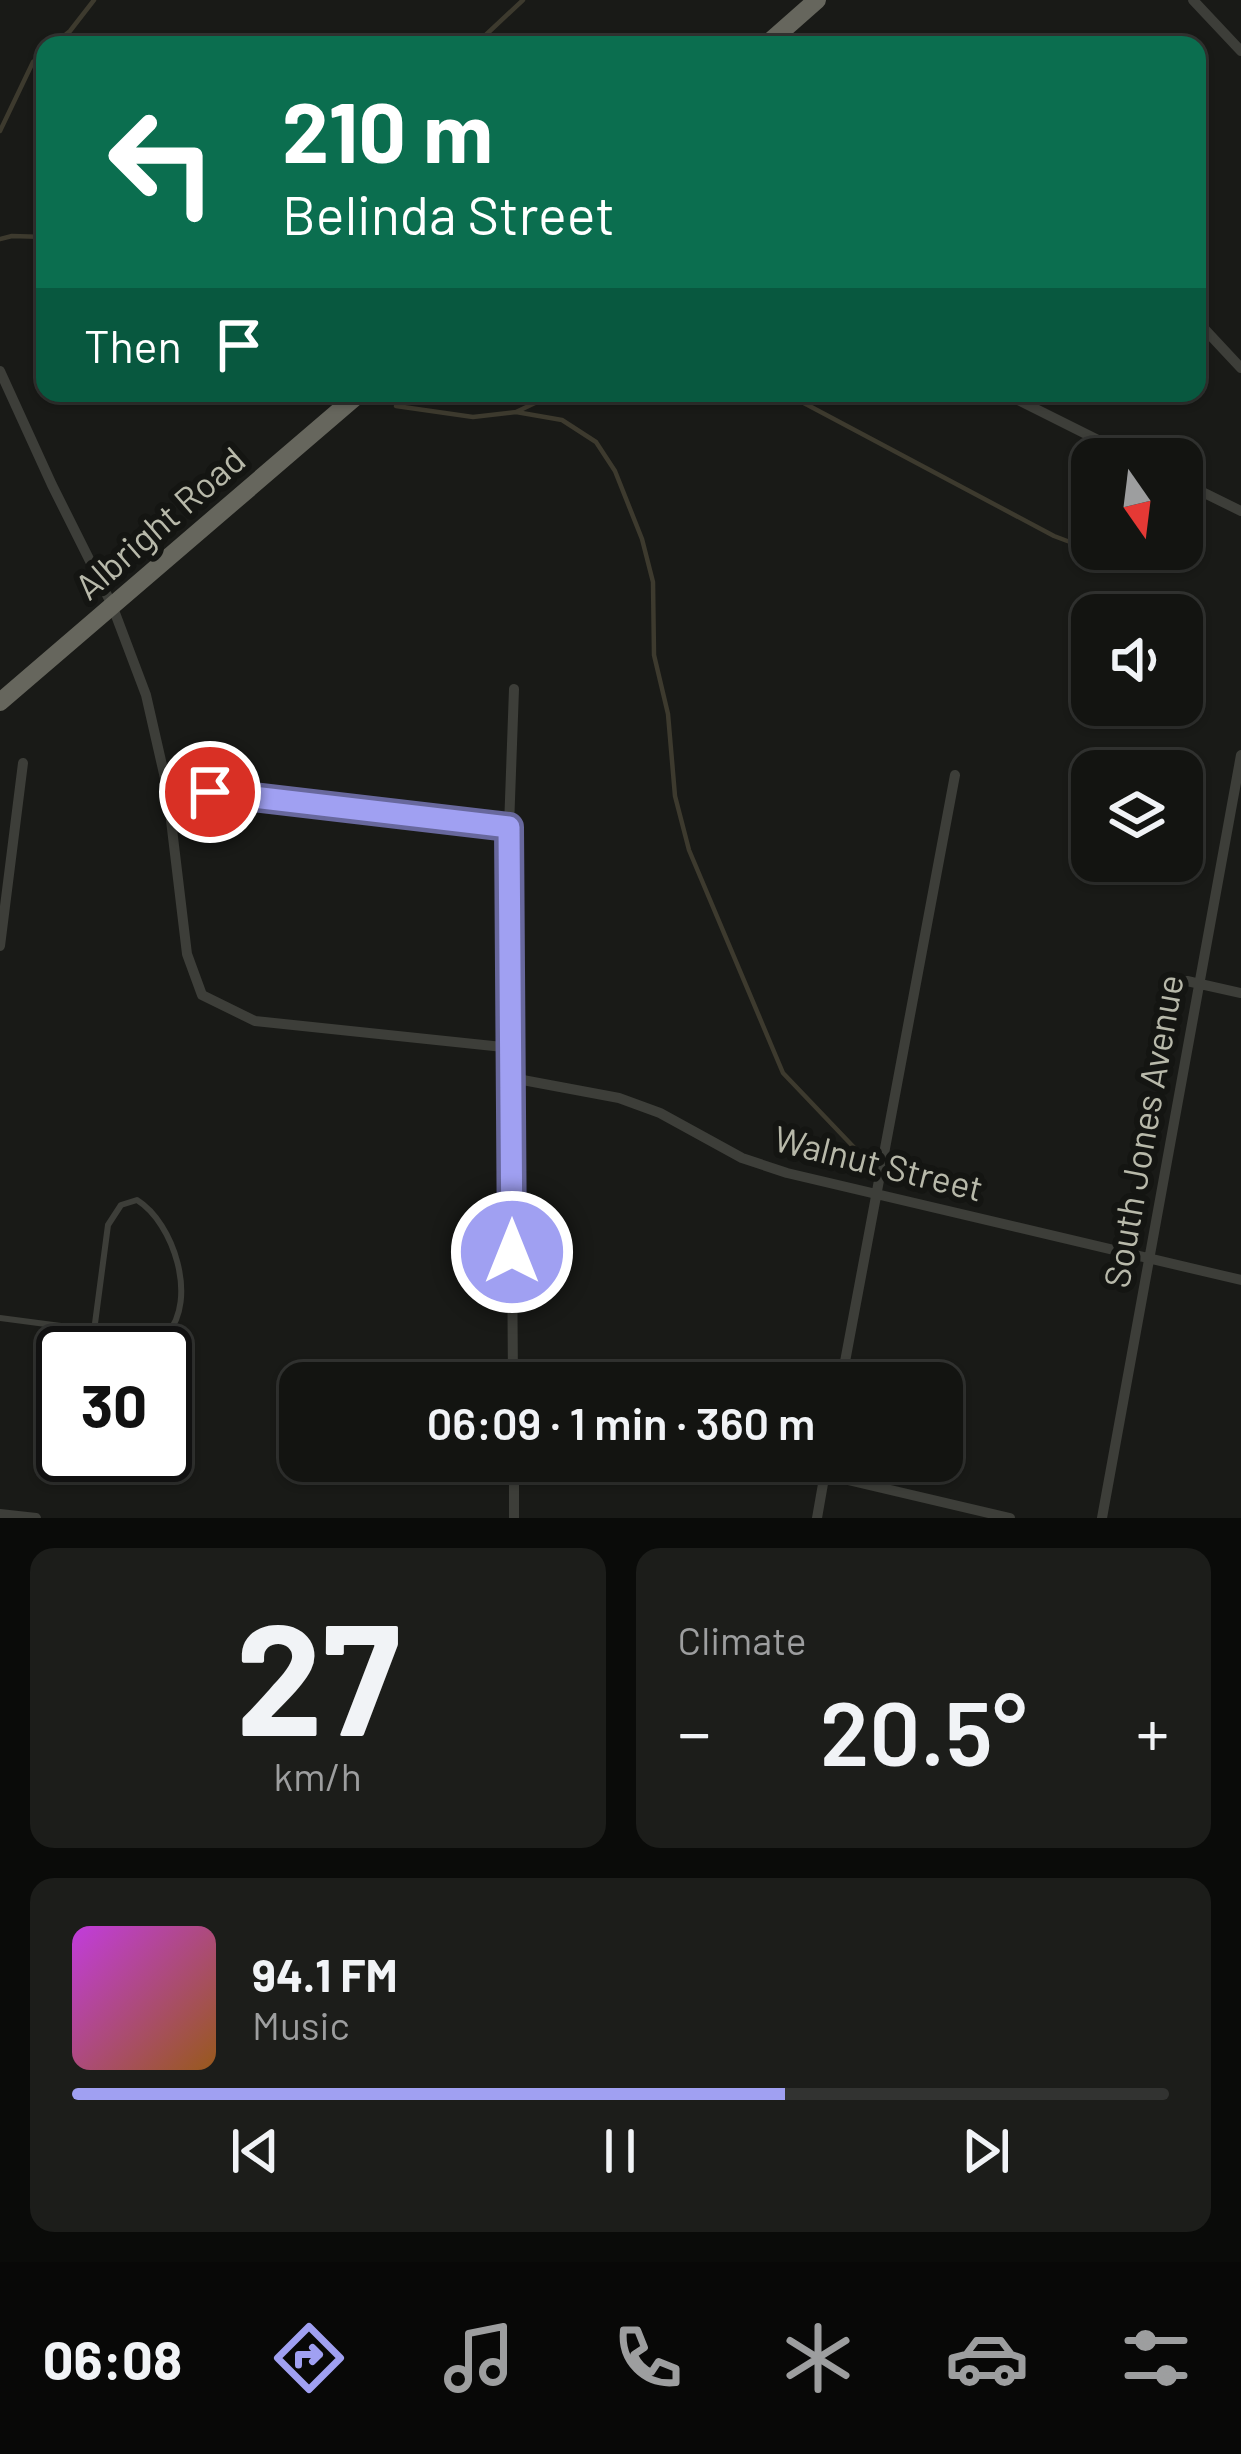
<!DOCTYPE html>
<meta charset="utf-8">
<style>
:root{--surface:#131411;--page:#1c1d1a;--text:#f1f3f6;--muted:#9d9e9f;--line:#323331;--accent:#a0a0f2}
body{margin:0;font-family:Barlow,sans-serif;background:var(--page);color:var(--text);height:100vh;display:flex;flex-direction:column;font-size:45px;white-space:nowrap}
*{box-sizing:border-box;margin:0}
p{font-size:39px;color:var(--muted)}
.icon{flex:none;width:66px;height:66px;fill:none;stroke:currentColor;stroke-width:2;stroke-linecap:round;stroke-linejoin:round}
.map{position:relative;height:1518px;overflow:hidden}
.panel{display:flex;flex-direction:column;gap:30px;padding:30px;background:#0a0b09;flex:1}
.panel>*{flex:none}
.hud{position:absolute;left:36px;top:36px;width:1170px;height:366px;border-radius:24px;box-shadow:0 3px 9px #0004,0 0 0 3px var(--line);background:#0b6e4f;color:#fff;overflow:hidden}
.needle{width:78px;rotate:166deg}
.controls{position:absolute;left:1071px;top:438px;display:grid;gap:24px}
.controls a{display:grid;place-items:center;width:132px;height:132px;border-radius:24px;background:var(--surface);box-shadow:0 3px 9px #0004,0 0 0 3px var(--line);font-size:60px}
.speed{position:absolute;left:36px;top:1326px;display:flex;gap:24px;font-size:60px;font-weight:700;text-align:center}
.speed>*{display:grid;place-content:center;width:156px;height:156px;border-radius:50%;background:var(--surface);box-shadow:0 3px 9px #0004,0 0 0 3px var(--line);line-height:1}
.speed .limit{border:6px solid #111;border-radius:18px;background:#fff;color:#111}
.pin{position:absolute;display:grid;place-items:center;width:102px;height:102px;color:#fff;margin:-51px;border:6px solid #fff;border-radius:50%;box-shadow:0 3px 12px #0007}
.me{position:absolute;width:132px;margin:-66px;rotate:0deg;stroke-linejoin:round;filter:drop-shadow(0 0 9px #0008)}
.turn{display:flex;align-items:center;gap:42px;height:252px;padding:0 48px;font-size:54px}
.turn .icon{width:156px;height:156px;stroke-width:2.5}
.turn b{display:block;font-size:84px;line-height:102px}
.then{display:flex;align-items:center;height:114px;padding:0 48px;background:#0003;gap:24px;font-size:45px}
.big{font-size:90px;font-weight:600;line-height:1.1}
.panel .card{flex:1;display:flex;flex-direction:column;justify-content:center;gap:18px;min-width:0;padding:0 42px;border-radius:24px;background:var(--page)}
.panel .dial{align-items:center;gap:0}
.dial b{font-size:156px;line-height:1}
.song{display:flex;align-items:center;gap:36px}
.cover{width:144px;height:144px;border-radius:18px;background:linear-gradient(135deg,hsl(290 70% 55%),hsl(30 70% 35%))}
.played{height:12px;border-radius:6px;background:linear-gradient(90deg,var(--accent) 65%,var(--line) 65%)}
.keys{display:flex;justify-content:space-around;direction:ltr}
.heat{display:flex;justify-content:space-between;align-items:center;font-size:66px;direction:ltr}
.panel .tiles{flex:1;display:grid;gap:30px;grid-template-columns:1fr 1fr}
.card:last-child{grid-column:span 2}
.trip{position:absolute;left:279px;top:1362px;width:684px;height:120px;border-radius:24px;background:var(--surface);box-shadow:0 3px 9px #0004,0 0 0 3px var(--line);font-weight:600;line-height:120px;text-align:center}
.menu{display:flex;height:192px;justify-content:space-around;align-items:center;background:#080807;color:var(--muted)}
.menu .icon{width:84px;height:84px}
.menu .on{color:var(--accent)}
.menu b{font-size:54px;color:var(--text)}
.map>svg:first-child{display:block}
</style>
<div class="map">
<svg width="1241" height="1518" viewBox="0 0 1241 1518">
<rect width="100%" height="100%" fill="#191a17"/>
<g fill="none" stroke-linecap="round" stroke-linejoin="round">
<path stroke="#3d3a2e" stroke-width="4.5" d="M53,45L70,31L94,0
M475,45L523,0
M0,131L33,62L45,52
M0,239L12,236L45,237
M785,393L1054,536L1123,562
M396,406L473,417L516,412L562,420L596,442L615,471L642,539L653,582L654,655L668,714L675,796L689,850L783,1073L867,1161
M516,412L556,393"/>
<path stroke="#3d3e39" stroke-width="6" d="M0,1318L137,1336L167,1334C198,1300 174,1223 137,1200L121,1205L108,1225L94,1331"/>
<path stroke="#3d3e39" stroke-width="10" d="M1193,0L1241,51
M1197,321L1241,368
M0,371L52,485L112,605L146,695L167,787L187,954L202,995L255,1021L512,1048
M1004,393L1136,459
M1182,482L1241,511
M167,787L509,827
M0,946L23,763
M1187,981L1241,993
M512,1078L619,1098L660,1113L742,1158L787,1173L1241,1280
M513,1383L509,827L514,689
M841,1383L955,775
M514,1461V1518
M767,1461L1010,1518
M0,1514L36,1518
M817,1518L827,1461
M1102,1518L1241,755"/>
<path stroke="#66665d" stroke-width="18" d="M766,45L817,0
M0,702L360,393"/>
</g>
<g fill="none" stroke-linecap="round" stroke-linejoin="round">
<g stroke="#68689d" stroke-width="30">
<path id="route" d="M210,792L509,827L512,1252"/>
</g>
<use href="#route" stroke="#a0a0f2" stroke-width="21"/>
</g>
<g text-anchor="middle" dominant-baseline="central" stroke-width="12" stroke-linejoin="round" paint-order="stroke">
<g font-size="36" fill="#b8b9aa" stroke="#141512">
<text transform="translate(159 522) rotate(-41)">Albright Road</text>
<text transform="translate(1142 1131) rotate(-80)">South Jones Avenue</text>
<text transform="translate(879 1162) rotate(14)">Walnut Street</text>
</g>
</g>
</svg>
<div class="controls">
<a><svg class="needle" viewBox="-14 -14 28 28"><path d="M0-13l5 13h-10z" fill="#e53935"/><path d="M0 13l5-13h-10z" fill="#9d9e9f"/></svg></a>
<a><svg class="icon" aria-label="sound" viewBox="0 0 24 24"><path d="M4 9h4l5-4v14l-5-4H4zM17 9q2 3 0 6"/></svg></a>
<a><svg class="icon" aria-label="layers" viewBox="0 0 24 24"><path d="M12 4l9 5-9 5-9-5zM3 14l9 5 9-5"/></svg></a>
</div>
<div class="speed"><div class="limit">30</div></div>
<div class="pin" style="left:210px;top:792px;background:#d93025"><svg class="icon" aria-label="arrive" viewBox="0 0 24 24"><path d="M6 21V4h12l-3 4 3 4H6"/></svg></div>
<svg class="me" style="left:512px;top:1252px" viewBox="-20 -20 40 40"><circle r="17" fill="#a0a0f2" stroke="#fff" stroke-width="3"/><path d="M0-11L8 9 0 5-8 9z" fill="#fff"/></svg>
<div class="trip">06:09 · 1 min · 360 m</div>
<div class="hud">
<div class="turn"><svg class="icon" aria-label="left" viewBox="0 0 24 24"><path d="M17 20v-9H6M10 6l-5 5 5 5"/></svg><div><b>210 m</b>Belinda Street</div></div>
<div class="then">Then<svg class="icon" aria-label="arrive" viewBox="0 0 24 24"><path d="M6 21V4h12l-3 4 3 4H6"/></svg></div>
</div>
</div>
<section class="panel">
<div class="tiles">
<div class="card dial"><b>27</b><p>km/h</p></div>
<div class="card"><p>Climate</p>
<div class="heat"><a>−</a><b class="big">20.5°</b><a>+</a></div>
</div>
<div class="card">
<div class="song"><i class="cover"></i><div><b>94.1 FM</b><p>Music</p></div></div>
<div class="played"></div>
<div class="keys"><svg class="icon" aria-label="previous" viewBox="0 0 24 24"><path d="M18 5L8 12l10 7zM5 5v14"/></svg><svg class="icon" aria-label="pause" viewBox="0 0 24 24"><path d="M8 5v14M16 5v14"/></svg><svg class="icon" aria-label="next" viewBox="0 0 24 24"><path d="M6 5l10 7-10 7zM19 5v14"/></svg></div>
</div>
</div>
</section>
<nav class="menu">
<b>06:08</b>
<svg class="icon on" aria-label="directions" viewBox="0 0 24 24"><path d="M12 3l9 9-9 9-9-9zM9 14v-3h6M13 9l2 2-2 2"/></svg>
<svg class="icon" aria-label="music" viewBox="0 0 24 24"><path d="M9 18V5l10-2v13"/><circle cx="6" cy="18" r="3"/><circle cx="16" cy="16" r="3"/></svg>
<svg class="icon" aria-label="phone" viewBox="0 0 24 24"><path d="M5 4h4l2 5-3 2q2 4 5 5l2-3 5 2v4C11 20 4 13 5 4z"/></svg>
<svg class="icon" aria-label="climate" viewBox="0 0 24 24"><path d="M12 3v18M4 7l16 10M4 17L20 7"/></svg>
<svg class="icon" aria-label="car" viewBox="0 0 24 24"><path d="M5 17H2v-5l4-1 3-4h7l3 4 3 1v5h-3M9 17h6M6 11h13"/><circle cx="7" cy="17" r="2"/><circle cx="17" cy="17" r="2"/></svg>
<svg class="icon" aria-label="filters" viewBox="0 0 24 24"><path d="M4 7h16M4 17h16"/><circle cx="9" cy="7" r="2"/><circle cx="15" cy="17" r="2"/></svg>
</nav>
